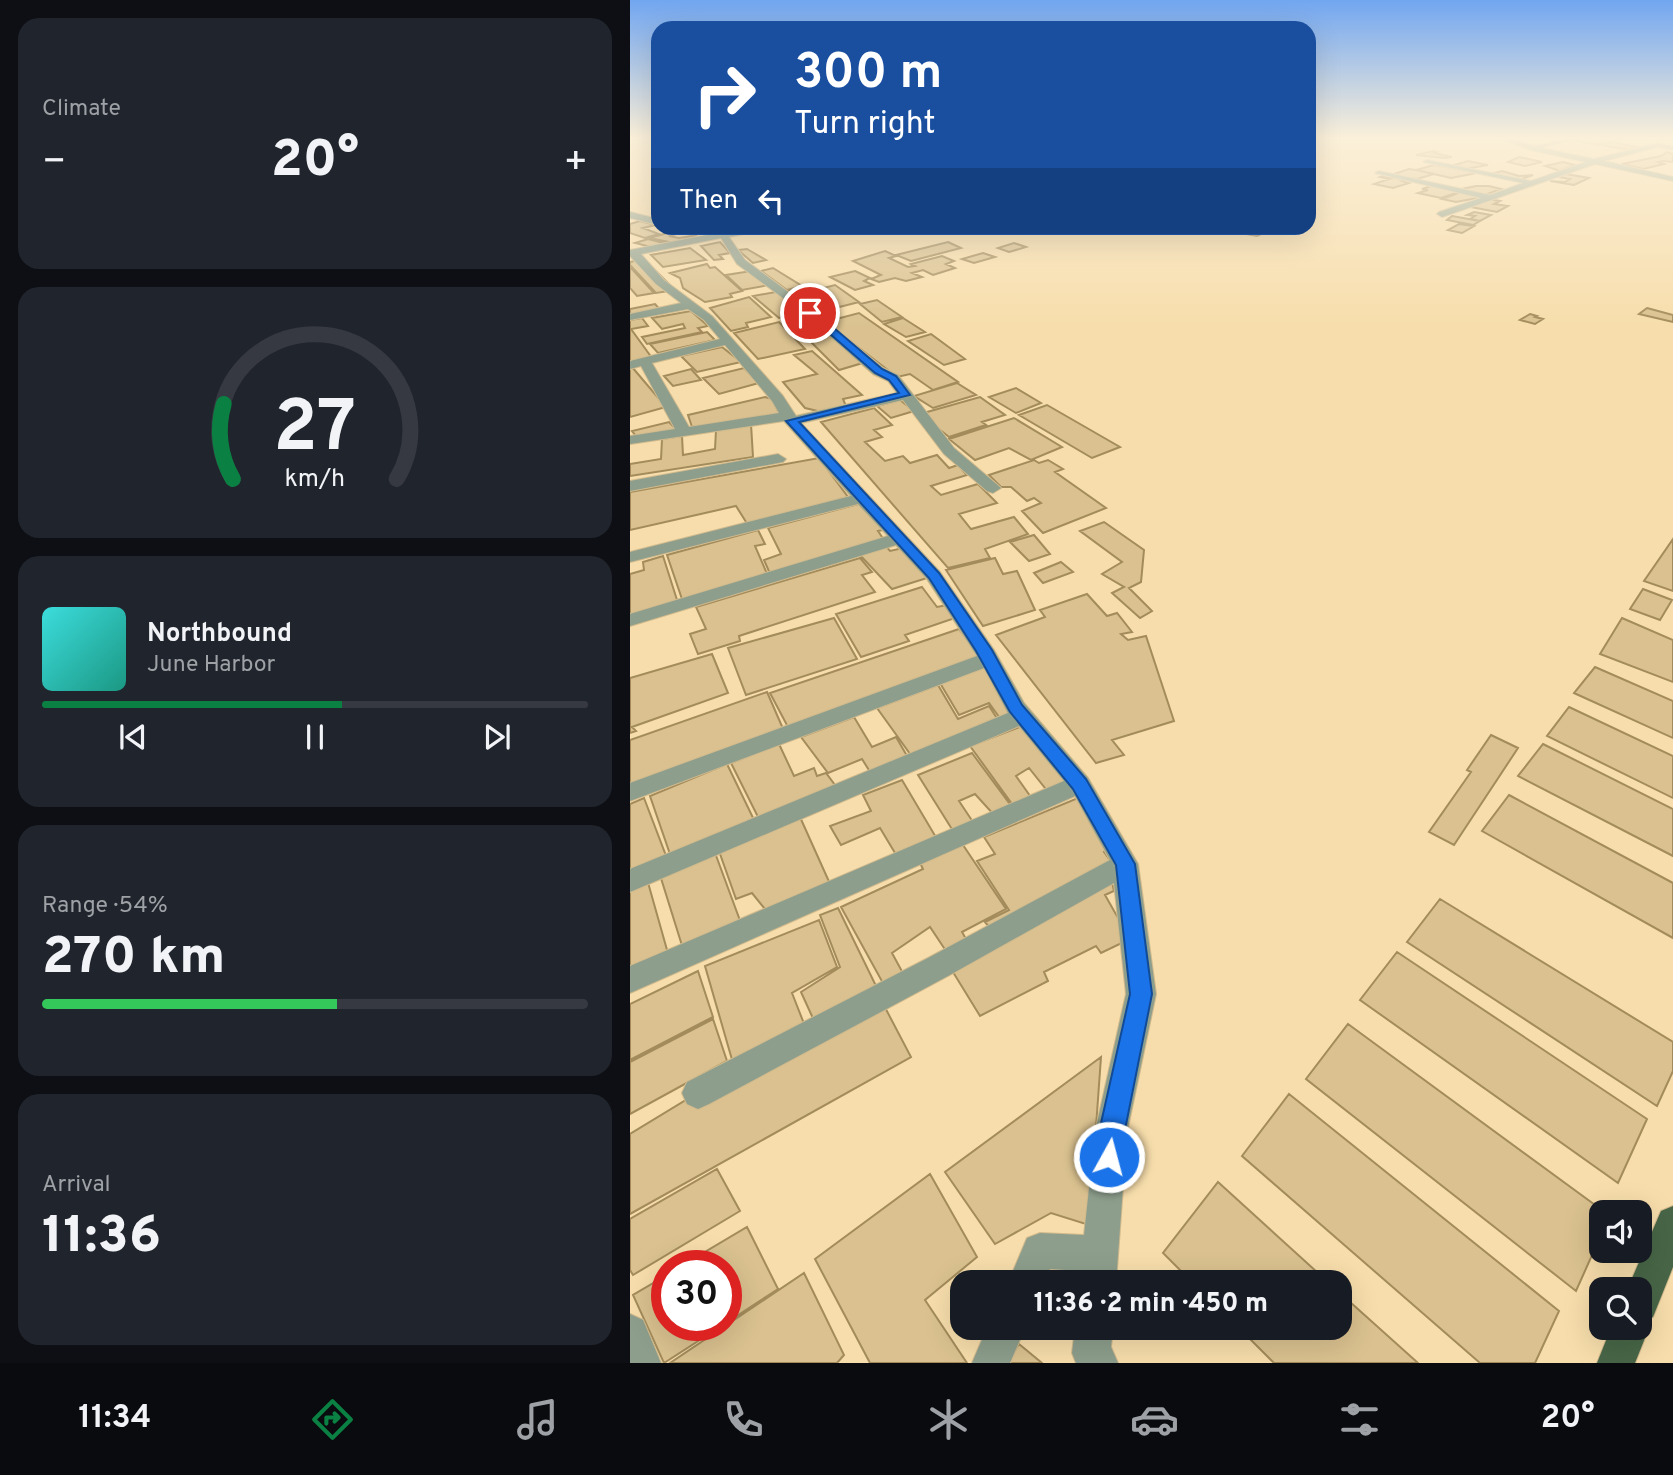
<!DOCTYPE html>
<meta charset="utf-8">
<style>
:root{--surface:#171b24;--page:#20242c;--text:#f1f3f6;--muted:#9ea1a6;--line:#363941;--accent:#0b8043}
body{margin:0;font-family:Overpass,sans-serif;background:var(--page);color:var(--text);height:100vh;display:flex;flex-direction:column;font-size:26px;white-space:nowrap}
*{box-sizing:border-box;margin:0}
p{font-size:23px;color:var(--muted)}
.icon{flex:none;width:38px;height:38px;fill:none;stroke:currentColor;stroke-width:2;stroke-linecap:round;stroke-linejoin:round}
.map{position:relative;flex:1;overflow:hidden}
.side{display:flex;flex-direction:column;gap:18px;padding:18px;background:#0d0f14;width:630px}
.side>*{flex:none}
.hud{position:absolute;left:21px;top:21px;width:665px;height:214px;border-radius:21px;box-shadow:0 7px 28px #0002;background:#1a4fa0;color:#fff;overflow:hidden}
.fabs{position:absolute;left:959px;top:1200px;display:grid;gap:14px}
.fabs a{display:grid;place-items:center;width:63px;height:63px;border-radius:14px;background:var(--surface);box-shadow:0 7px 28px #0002;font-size:35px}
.speed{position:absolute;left:21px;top:1250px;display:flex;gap:14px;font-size:35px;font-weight:700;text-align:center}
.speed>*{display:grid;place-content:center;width:91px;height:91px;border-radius:50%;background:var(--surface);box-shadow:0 7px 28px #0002;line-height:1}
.speed .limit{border:10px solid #d22;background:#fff;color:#111}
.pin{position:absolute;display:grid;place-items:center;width:60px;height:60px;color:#fff;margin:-30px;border:4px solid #fff;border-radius:50%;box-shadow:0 2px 7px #0007}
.me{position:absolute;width:77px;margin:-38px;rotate:7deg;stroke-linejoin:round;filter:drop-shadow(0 0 5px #0008)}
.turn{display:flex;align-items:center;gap:24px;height:147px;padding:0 28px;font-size:32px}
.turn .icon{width:91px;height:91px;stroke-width:2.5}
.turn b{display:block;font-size:49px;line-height:60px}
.then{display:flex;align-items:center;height:66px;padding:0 28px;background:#0003;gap:14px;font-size:26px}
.big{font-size:52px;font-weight:800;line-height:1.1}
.side .tile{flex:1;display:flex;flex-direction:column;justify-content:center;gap:10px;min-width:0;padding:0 24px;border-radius:21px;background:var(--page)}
.side .dial{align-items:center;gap:0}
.dial svg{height:182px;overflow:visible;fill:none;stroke:var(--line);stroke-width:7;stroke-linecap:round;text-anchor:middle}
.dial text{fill:var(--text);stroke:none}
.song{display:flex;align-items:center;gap:21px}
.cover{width:84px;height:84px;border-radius:10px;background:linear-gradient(135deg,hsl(180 70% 55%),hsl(170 70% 35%))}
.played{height:7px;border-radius:4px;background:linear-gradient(90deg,var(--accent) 55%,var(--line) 55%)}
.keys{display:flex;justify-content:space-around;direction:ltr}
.heat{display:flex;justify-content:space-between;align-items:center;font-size:38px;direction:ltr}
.charge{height:10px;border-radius:5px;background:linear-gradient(90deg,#34c759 54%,var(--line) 0)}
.trip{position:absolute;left:320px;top:1270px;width:402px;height:70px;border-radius:21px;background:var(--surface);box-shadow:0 7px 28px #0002;font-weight:800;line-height:70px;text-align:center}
.tabs{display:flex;height:112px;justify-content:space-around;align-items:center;background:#090b0e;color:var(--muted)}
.tabs .icon{width:49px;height:49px}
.tabs .on{color:var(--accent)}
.tabs b{font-size:32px;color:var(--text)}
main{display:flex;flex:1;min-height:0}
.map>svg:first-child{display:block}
</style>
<main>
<section class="side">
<div class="tile"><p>Climate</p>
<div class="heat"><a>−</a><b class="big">20°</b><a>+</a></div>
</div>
<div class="tile dial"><svg viewBox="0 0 100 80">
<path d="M14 69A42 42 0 1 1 86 69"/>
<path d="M14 69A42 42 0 0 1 10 36" stroke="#0b8043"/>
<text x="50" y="56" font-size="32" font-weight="700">27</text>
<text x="50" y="72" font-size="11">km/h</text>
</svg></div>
<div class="tile">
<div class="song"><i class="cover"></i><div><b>Northbound</b><p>June Harbor</p></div></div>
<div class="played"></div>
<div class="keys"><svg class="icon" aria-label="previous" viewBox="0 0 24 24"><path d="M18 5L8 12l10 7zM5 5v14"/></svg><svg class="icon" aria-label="pause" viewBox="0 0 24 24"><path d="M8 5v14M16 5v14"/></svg><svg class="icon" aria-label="next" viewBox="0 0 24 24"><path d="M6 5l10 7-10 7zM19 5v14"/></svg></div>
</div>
<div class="tile"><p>Range · 54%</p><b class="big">270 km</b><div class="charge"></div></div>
<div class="tile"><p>Arrival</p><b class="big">11:36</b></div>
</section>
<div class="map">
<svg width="1043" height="1363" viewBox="0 0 1043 1363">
<rect width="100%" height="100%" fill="#f7ddab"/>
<path fill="#dac18f" stroke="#a38b5b" stroke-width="2" d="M949,138H989L993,139L969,145L941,140Z
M982,142L1007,147L1000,150L972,145Z
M803,151L807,152L804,153L822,157L814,158L786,155Z
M1037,152L1043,154V162L1033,161L1028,162L1034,164L1013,169L992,164L1031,156Z
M889,157L912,162L895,166L878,162Z
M838,161L858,165L835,169L821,166Z
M933,162L945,165L930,171L915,166Z
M804,165L816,167L847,173L821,178L786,170Z
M779,169L786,170L804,174L787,179L761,175Z
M872,171L889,176L903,175L889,180L861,174Z
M936,174L959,178L944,185L920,181L935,182L940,179L929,177Z
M753,176L775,180L772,181L779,183L763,188L744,184L759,179L750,177Z
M801,186L829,192L811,198L788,193L798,190L792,189Z
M846,186H859L871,189L855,195L831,189Z
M831,192L853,197L826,202L812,199Z
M859,199L870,201L864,204L878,206L867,212L841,207Z
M844,212L861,215L850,221L840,219L845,216L837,215Z
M822,216L850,221L843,225L817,220Z
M10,221L26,225L13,228L29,234L15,238L0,233V224Z
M829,224L844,226L832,233L818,230Z
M583,228H645L627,236Z
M45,231L50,233L39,236L49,238L67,235L44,243L19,238Z
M18,239L38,244L25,248L5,243Z
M90,242L100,253L89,255L93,259L84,260L71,246Z
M318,242L331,248L281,261L266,255Z
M384,243L396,247L379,252L368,248Z
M60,248L76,260L33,267L21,255Z
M117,249L136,260L123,263L108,250Z
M255,251L266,256L259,258L278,267L285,266L281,264L312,256L324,261L316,264L325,268L303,275L293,270L282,273L292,277L276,281L265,278L249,282L241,279L251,275L223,261Z
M353,253L365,257L344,263L332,259Z
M14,259L45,290L26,293L0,265V262Z
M77,264L80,268L85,267L112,291L100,294L102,297L75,302L53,288L50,278L40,273Z
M0,268H1L24,293L7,296L0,288Z
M143,268L172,286L157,290L131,271Z
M121,271L139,285L112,290L96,275Z
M225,271L240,278L234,281L243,285L225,290L200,277Z
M205,285L229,302L186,313L159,290L170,287L178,292Z
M151,291L177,313L149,318L123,296Z
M119,297L141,317L116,323L118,327L101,331L80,308Z
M247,300L272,317L252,322L230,304Z
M25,304L32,312L0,318V309Z
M1017,308L1043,315V322L1009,314Z
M61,311L78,326L68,328L72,332L17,344L12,337L55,328L53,324L32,329L22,318Z
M229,313L328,382L303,390L280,374L267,377L195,322Z
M900,314L907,316L905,317L913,319L905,324L890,320Z
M180,316L189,324L162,329L153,321Z
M12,318L18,326L1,329L22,358L0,362V320Z
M273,318L295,332L276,337L254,324Z
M149,322L175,349L128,359L104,333Z
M195,329L236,362L209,370L177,338L172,340L168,335Z
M77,332L85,340L28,353L20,344Z
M301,334L335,359L314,365L278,341Z
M92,347L111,362L67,372L51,356Z
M182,351L232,395L213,399L216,406L192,412L175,408L153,382L187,374L164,355Z
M2,367L36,407L0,417V368Z
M114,368L129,383L89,394L73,378Z
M61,369L71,380L43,386L34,376Z
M327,383L346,395L303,408L284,396Z
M386,388L411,403L386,413L359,397Z
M135,397L142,399L150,415L62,427L58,415Z
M350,397L375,415L352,422L356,425L319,437L290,414Z
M270,400L284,411L261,418L247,406Z
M417,405L490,447L462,458L389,415Z
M244,408L262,425L244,430L252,437L235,442L255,461L273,456L280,463L307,455L319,468L328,465L337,475L301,486L311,495L348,484L367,503L329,514L341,529L384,517L398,534L355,549L360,558L318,568L191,422Z
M384,418L432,447L401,460L379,448L345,460L319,439Z
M39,422L47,430L6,436L2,431Z
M121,424L123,457L0,476V464L31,459L32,439L52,436L53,455L85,449L86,430Z
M189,458L218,497L118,525L106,506L0,530V492Z
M404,460L409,463L418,460L433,469L425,472L476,508L413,533L392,511L411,503L404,498L397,501L381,487H371L359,475Z
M232,503L258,529L248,531L254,540L141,576L134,560L151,554L138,528Z
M474,522L514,550L511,582L499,588L522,611L510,618L482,593L494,587L472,574L492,562L450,531Z
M128,530L135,544L125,546L138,576L53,602L37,555Z
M404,535L420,554L399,561L380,542Z
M1043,539V591L1014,581Z
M255,545L260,551L273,548L297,578L262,589L228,553Z
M33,556L48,603L0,618V574L14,570L13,562Z
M230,558L242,572L232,575L245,592L109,636L110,641L68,654L60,634L76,629L66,607Z
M365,558L373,574L387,571L405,610L353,626L316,570Z
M431,562L443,572L413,583L404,573Z
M292,587L307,607L317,605L325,618L275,635L279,641L231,657L206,614Z
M1013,589L1042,600L1030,620L1000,609Z
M457,594L477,616L487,613L502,632L491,634L498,640L516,636L544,721L482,740L494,755L466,763L366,635L415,617L410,610Z
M204,618L227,659L116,695L98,648Z
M992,618L1043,640V682L970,654Z
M329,629L351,658L159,729L140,693Z
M82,654L98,693L2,727L6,731L0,733V678Z
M354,666L386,715L372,721L359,703L329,715L310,683Z
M965,667L1043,701V738L944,693Z
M308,685L328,719L359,706L370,723L283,758L247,708Z
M137,692L154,731L0,789V740Z
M939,707L1043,756V798L917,736Z
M224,717L242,747L266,737L280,761L242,775L232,759L198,773L171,737Z
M395,725L444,782L419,793L399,768L386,776L403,800L385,808L340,746Z
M861,735L888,748L824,845L799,832L841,772L837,770Z
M149,744L164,776L184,768L187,776L196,773L208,789L130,821L101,763Z
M913,744L1043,809V856L888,776Z
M342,753L382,807L365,816L345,794L329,801L345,825L325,834L288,775Z
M97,764L126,824L42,860L20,796Z
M272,780L307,839L268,858L250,828L211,845L200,826L241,811L233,795Z
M879,795L1043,883V938L852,831Z
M14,798L38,861L0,877V804Z
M448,798L479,848L474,852L485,867L364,933L355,922L379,910L347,861L365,854L354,837Z
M170,817L201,886L139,914L122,893L106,899L89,851Z
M333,845L376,909L332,932L336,939L316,951L300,927L262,953L274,975L254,985L211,907L293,869L290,863Z
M84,850L112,926L54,952L30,875Z
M481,878L484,891L475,895L500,939L471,953L466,946L414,972L418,981L350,1016L318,964Z
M17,879L39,957L0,976V887Z
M810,899L1043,1042V1071L1027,1106L777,942Z
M208,908L248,990L186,1025L171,992L210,967L190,915Z
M189,920L207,967L162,993L180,1039L249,996L281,1057L0,1214V1134L105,1070L75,966Z
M767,952L1017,1119L988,1183L730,1000Z
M68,971L83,1017L0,1060V1004Z
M83,1019L97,1061L0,1114V1062Z
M718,1024L976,1213H971V1235L946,1291L676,1079Z
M471,1057L459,1225L421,1213L365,1244L315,1172Z
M659,1094L929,1311L905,1363H850L612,1156Z
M87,1169L110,1211L3,1275L0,1270V1219Z
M300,1174L347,1257L295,1300L337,1363H240L185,1259Z
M588,1182L699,1283H563L533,1253Z
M117,1227L148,1289L96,1323V1265H53Z
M174,1273L214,1355L207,1363H40Z
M37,1275V1325H93L34,1363L3,1295Z
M710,1293L788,1363H644L609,1328H710Z
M389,1344L412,1363H377Z"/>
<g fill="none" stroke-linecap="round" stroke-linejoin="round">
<g stroke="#d1ba8d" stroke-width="2">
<path id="minor" d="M868,138H878L904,146L946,138L912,148L964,159L1028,143L1043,146V150L1028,147L974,161L1043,177V181L965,164L812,217L807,214L809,212L851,198L745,173L749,171L860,195L893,183L793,162L797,160L901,181L956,162L900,150Z
M0,212L28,219V225L0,218Z
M50,228L91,233L134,228L133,230L99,237L115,260L184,311L253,368L268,375L324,448L371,488L363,493L357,491L314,454L273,400L171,423L310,572L364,650L394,703L458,778L508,864L526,994L497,1132L486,1283H450L451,1271L420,1269L414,1283H378L397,1238L410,1233L454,1235L465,1132L496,994L484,883L318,976L79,1104L68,1109L57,1104L52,1093L57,1082L298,958L480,860L445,796L0,993V966L434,781L389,726L0,892V869L378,713L354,668L0,801V783L347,656L297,579L266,545L0,626V614L258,536L228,504L0,562V552L221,496L154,421L0,444V436L45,429L11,366L0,369V361L90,339L74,320L58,309L0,320V314L51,303L26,284L0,256V250L77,235L51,230ZM91,238L107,264L176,315L243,374L258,381L267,393L166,416L153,396L82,316L34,280L11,254ZM95,345L142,401L149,413L59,427L22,363Z
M148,454L156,459L153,462L0,491V481Z
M0,1314L13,1320L31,1363H0Z
M357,1328H395L380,1363H342Z
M445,1328H483L481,1347L488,1363H446L442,1353Z"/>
</g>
<g stroke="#d1ba8d" stroke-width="2">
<path id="major" d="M1043,1206V1267L1023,1317L1016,1320L1019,1328L1005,1363H967L981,1328H1010V1290H997L1031,1211Z"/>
</g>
<use href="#minor" fill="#8d9e8c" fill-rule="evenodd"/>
<use href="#major" fill="#486647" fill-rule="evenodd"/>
</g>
<linearGradient id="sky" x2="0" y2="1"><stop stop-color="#71a6f0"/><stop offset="0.42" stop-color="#fbf0d9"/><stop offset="1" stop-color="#fbf0d9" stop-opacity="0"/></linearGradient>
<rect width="1043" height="328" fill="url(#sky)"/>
<path fill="#1a73e8" stroke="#114b97" stroke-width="2" d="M177,311H184L252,369L266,376L280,395L169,422L309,573L362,650L392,705L456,779L505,864L522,994L488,1165L479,1169L470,1165L466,1157L469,1132L500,994L486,865L443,789L380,712L346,651L299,578L156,421L269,393L259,380L245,373L177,314Z"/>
</svg>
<div class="fabs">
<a><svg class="icon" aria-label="sound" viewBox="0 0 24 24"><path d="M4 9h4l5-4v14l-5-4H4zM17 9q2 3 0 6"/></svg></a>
<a><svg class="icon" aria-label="search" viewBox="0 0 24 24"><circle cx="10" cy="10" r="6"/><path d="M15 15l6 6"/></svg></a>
</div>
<div class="speed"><div class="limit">30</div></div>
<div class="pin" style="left:180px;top:313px;background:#d93025"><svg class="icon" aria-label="arrive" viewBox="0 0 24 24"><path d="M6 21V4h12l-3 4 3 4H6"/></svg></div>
<svg class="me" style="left:479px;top:1157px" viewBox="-20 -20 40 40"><circle r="17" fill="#1a73e8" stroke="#fff" stroke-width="3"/><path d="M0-11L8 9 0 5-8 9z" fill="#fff"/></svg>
<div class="trip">11:36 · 2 min · 450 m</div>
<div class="hud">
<div class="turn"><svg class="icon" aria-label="right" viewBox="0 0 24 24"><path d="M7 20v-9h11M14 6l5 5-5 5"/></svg><div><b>300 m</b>Turn right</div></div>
<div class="then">Then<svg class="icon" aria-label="left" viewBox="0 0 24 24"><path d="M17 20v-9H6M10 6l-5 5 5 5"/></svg></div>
</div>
</div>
</main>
<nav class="tabs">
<b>11:34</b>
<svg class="icon on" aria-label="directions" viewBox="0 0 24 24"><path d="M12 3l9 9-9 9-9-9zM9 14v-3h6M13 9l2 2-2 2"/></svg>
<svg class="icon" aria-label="music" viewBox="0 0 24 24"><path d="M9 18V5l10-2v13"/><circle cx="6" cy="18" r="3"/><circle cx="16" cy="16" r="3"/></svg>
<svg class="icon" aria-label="phone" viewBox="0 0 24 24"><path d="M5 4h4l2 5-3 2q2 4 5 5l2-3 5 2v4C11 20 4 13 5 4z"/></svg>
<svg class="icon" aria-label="climate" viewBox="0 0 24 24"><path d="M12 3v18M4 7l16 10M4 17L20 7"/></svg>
<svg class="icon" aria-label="car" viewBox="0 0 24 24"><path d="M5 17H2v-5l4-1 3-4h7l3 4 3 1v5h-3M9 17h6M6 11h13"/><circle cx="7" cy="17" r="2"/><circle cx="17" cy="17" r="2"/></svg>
<svg class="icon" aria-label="filters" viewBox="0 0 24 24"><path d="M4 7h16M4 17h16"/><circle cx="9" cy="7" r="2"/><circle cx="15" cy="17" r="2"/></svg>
<b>20°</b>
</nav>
